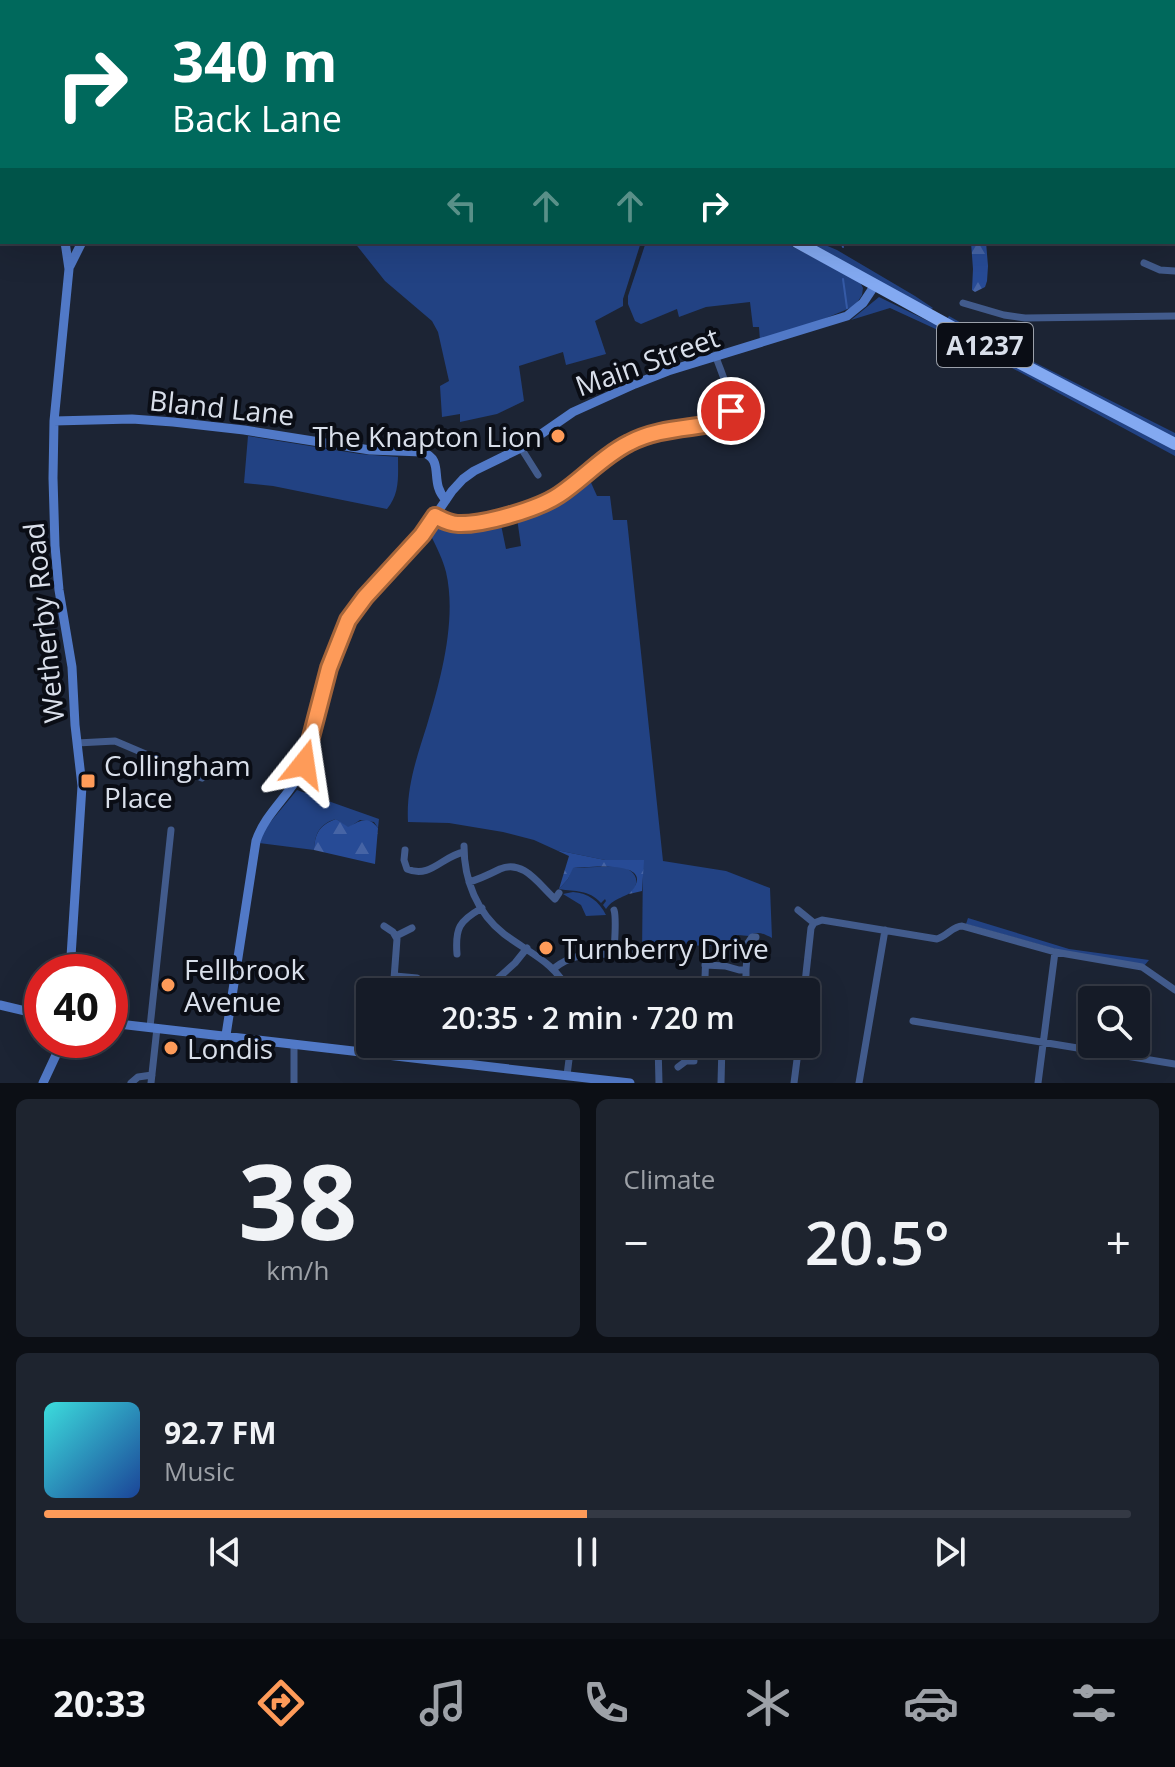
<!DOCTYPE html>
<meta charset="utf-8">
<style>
:root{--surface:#151b27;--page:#1e242f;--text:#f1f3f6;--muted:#9da1a7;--line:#343944;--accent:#fe9b59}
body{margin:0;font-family:"Open Sans",sans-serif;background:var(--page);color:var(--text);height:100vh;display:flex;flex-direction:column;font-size:30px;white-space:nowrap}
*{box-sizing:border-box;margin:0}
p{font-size:26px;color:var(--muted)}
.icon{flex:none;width:44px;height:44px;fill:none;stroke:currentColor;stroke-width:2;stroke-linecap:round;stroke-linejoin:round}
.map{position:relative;height:1083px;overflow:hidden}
.details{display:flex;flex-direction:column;gap:16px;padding:16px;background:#0c0f15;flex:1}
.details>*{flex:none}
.banner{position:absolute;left:0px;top:0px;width:1176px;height:244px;box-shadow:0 8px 32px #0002,0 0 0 2px var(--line);background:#00695c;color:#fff;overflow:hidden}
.fabs{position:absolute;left:1078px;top:986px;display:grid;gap:16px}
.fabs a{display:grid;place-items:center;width:72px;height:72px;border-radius:8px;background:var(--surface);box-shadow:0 8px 32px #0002,0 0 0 2px var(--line);font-size:40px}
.speed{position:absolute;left:24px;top:954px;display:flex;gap:16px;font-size:40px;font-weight:700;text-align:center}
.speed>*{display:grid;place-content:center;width:104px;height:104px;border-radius:50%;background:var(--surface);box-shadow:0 8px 32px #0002,0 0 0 2px var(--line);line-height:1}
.speed .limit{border:12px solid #d22;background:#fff;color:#111}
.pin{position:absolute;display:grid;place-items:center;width:68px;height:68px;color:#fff;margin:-34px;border:4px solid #fff;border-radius:50%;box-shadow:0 2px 8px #0007}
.me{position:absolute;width:88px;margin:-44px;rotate:15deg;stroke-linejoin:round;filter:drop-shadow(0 0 6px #0008)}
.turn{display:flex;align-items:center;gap:28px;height:168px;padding:0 40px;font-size:36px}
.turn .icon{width:104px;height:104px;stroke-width:2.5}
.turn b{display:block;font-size:56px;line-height:68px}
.lanes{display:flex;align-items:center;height:76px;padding:0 40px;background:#0003;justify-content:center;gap:40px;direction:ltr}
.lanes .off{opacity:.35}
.big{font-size:60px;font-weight:600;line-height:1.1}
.details .card{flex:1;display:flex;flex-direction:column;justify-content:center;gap:12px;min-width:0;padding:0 28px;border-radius:12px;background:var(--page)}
.details .dial{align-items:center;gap:0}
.dial b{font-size:104px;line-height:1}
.song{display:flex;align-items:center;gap:24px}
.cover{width:96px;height:96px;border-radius:12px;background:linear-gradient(135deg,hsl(180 70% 55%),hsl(220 70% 35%))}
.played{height:8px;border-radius:4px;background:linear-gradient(90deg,var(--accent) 50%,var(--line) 50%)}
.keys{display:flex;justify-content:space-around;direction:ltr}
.heat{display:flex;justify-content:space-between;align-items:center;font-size:44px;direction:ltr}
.details .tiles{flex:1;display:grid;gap:16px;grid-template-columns:1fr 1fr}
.card:last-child{grid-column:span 2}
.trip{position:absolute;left:356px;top:978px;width:464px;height:80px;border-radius:8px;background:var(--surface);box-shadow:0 8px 32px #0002,0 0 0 2px var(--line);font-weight:600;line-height:80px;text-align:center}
.dock{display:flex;height:128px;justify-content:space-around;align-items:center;background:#080b10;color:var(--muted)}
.dock .icon{width:56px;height:56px}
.dock .active{color:var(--accent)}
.dock b{font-size:36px;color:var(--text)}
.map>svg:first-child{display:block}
</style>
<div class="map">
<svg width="1175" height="1083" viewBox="0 0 1175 1083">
<defs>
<pattern id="forest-firs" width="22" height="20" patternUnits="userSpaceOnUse" patternTransform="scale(2)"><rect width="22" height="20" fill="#274b96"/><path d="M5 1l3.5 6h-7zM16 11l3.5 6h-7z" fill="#4664a5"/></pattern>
</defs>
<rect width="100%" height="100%" fill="#1c2434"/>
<path fill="#224283" d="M354,242H641L623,299V306L595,321L606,354L566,365L563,352L519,366L524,401L497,414L460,422V414L442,417L440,386L449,381L438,332L432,321L385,281Z
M646,242H784L860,282L863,288L862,295L855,306L807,326L760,341L759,327H753L750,302L706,307L679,317L677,309L641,324L635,321L628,304V296Z
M805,242H818L837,250L915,296L933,308L929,310Z
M879,297L963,338L964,342L890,308L851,320Z
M949,316L1000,345L1175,433V439L947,319Z
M978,347L1175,449V456L977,349Z
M248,436L360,454L398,457C398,477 400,493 387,509L273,486L244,483Z
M588,476L597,496H610L613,520H627L663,861L726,871L770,888L772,938C764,934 757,930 749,936L738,935L737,947L657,944V956L642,955L643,860H605L556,850L534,840L503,832L449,823L408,822C406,787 417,757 427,725C441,679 457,619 446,572C443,560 437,548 432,538L425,539C428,532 431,524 438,521L500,520L506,549L521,546L517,518L518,516C548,506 563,496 588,476Z
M297,790L379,819L378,828L374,822L360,820L348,828L336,819C319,824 315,834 314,850L259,843L263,831Z
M620,866C631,869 642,877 633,890C627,898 615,896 606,909L603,905L606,901L605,899L601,903C588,889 576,892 559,889L568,879L572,868Z
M573,892C588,893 599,901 606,915L586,916L581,905L563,894Z
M968,918L1069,949L1149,960L1144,966L1070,953L966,924Z"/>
<path fill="url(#forest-firs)" d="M971,242H986L988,266L987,281L985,287L975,292L972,290L973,269Z
M336,819L348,827C360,821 368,815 378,828L375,864L314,850C315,834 319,825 336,819Z
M556,850L605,860H644L642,891L629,894C661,859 588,867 573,868L568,879L559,889L569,856Z"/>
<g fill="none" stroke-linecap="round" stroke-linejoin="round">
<path stroke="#355aa6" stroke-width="2" d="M516,0V2
M770,0L771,2
M959,0V2
M1072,0L1073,2
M841,242L843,247
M843,279L847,308"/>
<path stroke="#425b8c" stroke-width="7" d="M1144,263L1160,270L1175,271
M963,303L1004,315L1025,318L1175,316
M521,448L538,475
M435,516C443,519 450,524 458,524C485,526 541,508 563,493C586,476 605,453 631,441C659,429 691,427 721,422L729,419C735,401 722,375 716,357
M77,743L115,741L202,778
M464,846C464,880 477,913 504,934C529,953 555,962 569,992
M405,850L404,860L407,869C431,879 442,856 464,852
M469,882C480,879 490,874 500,869C524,859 539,885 555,899L559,893
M798,910L814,923
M384,926L393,932L397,939L393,992
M396,936L412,928
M457,954C455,928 459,921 482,908
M614,955C614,945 617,919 614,910
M705,965L725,966L739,970H746V992
M553,969C581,946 605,958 638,953
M746,970L748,943L752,937H756
M395,976L417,978L432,991L448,992
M485,990L515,963L527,948
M660,992L665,984H699L703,982L705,978L706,948
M804,992L811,928L814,923L822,920L937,939C947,936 953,926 962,926L1055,952L1142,967L1175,990
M913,1021L1175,1064
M150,1027L171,830
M658,1044L659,1083
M685,1044L686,1061
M678,1067L686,1061H694
M567,1075L571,1044
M131,1083L138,1077L152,1075
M151,1083L157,1028
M294,1083V1044
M721,1083L722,1044
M794,1083L799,1044
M859,1083L885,930
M1038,1083L1055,952"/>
<path stroke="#5179c7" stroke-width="9" d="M134,0V2
M65,242L69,269L54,421L53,478L55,546L59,590L72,667L75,725L82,786L70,972
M70,266L82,242
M54,421L132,419L173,422L244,430L370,450L422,452C446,460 428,482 446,500
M0,1005L42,1015
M110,1023L630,1083
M226,1035L256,841C265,814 288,797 301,772L329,668L348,620L365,597L422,535L452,491L463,479L474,471L521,448L573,412L635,384L668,371L847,316L863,303L875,285
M43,1083L63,1040"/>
<path stroke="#83a9f1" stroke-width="12" d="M0,208H2
M797,242L970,337L1175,444"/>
</g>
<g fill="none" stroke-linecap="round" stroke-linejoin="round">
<g stroke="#a5653a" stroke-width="20">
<path id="route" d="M304,764L329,668L348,620L365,597L422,535L435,516C443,520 450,524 458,524C484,525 538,509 559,495C583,479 603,456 629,443C659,427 693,429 726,421L730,417L731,411"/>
</g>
<use href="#route" stroke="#fe9b59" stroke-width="14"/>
</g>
<g fill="#fe9b59" stroke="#0a0d15" stroke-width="3">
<circle cx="558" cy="436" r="8"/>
<rect x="80" y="773" width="16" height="16" rx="4"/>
<circle cx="546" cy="948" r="8"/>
<circle cx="168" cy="985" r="8"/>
<circle cx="171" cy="1048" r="8"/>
</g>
<g text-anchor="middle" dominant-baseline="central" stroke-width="8" stroke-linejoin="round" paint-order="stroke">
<rect fill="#0a0d15" stroke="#9ba0aa" stroke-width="2" x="937" y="323" width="96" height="44" rx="6"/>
<g font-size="26" font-weight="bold" fill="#d9dfea">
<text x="985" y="345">A1237</text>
</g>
<g font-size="28" fill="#d9dfea" stroke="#0a0d15">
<text transform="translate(647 361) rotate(-20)">Main Street</text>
<text transform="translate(222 407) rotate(6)">Bland Lane</text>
<text transform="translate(43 623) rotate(-96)">Wetherby Road</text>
</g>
<g font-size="28" fill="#d9dfea" stroke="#0a0d15" text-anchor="start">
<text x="542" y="436" text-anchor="end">The Knapton Lion</text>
<text x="104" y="765">Collingham<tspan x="104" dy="32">Place</tspan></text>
<text x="562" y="948">Turnberry Drive</text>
<text x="184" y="969">Fellbrook<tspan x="184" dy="32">Avenue</tspan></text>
<text x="187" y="1048">Londis</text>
</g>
</g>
</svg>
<div class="fabs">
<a><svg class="icon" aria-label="search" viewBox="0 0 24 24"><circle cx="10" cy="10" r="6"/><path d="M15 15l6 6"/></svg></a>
</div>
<div class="speed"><div class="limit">40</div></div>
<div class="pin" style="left:731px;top:411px;background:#d93025"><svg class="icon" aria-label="arrive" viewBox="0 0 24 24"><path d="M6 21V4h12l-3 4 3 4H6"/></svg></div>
<svg class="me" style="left:304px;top:764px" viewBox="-20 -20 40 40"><path d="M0-17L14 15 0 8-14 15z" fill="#fe9b59" stroke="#fff" stroke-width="4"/></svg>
<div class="trip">20:35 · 2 min · 720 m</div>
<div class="banner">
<div class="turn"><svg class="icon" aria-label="right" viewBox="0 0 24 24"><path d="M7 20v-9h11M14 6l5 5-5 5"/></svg><div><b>340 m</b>Back Lane</div></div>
<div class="lanes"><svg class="icon off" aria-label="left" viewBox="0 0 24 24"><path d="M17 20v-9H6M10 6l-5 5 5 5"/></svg><svg class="icon off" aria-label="ahead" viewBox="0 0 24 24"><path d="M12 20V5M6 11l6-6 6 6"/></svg><svg class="icon off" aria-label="ahead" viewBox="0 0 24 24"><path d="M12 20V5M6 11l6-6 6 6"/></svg><svg class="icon" aria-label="right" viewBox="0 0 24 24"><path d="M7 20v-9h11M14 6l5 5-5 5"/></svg></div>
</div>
</div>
<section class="details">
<div class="tiles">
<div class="card dial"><b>38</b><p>km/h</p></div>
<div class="card"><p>Climate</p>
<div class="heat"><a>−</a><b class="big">20.5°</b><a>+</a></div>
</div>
<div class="card">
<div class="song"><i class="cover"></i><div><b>92.7 FM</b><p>Music</p></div></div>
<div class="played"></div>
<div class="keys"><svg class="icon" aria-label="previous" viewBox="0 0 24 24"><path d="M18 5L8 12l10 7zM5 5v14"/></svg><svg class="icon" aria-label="pause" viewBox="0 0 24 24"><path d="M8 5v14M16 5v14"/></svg><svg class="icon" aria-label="next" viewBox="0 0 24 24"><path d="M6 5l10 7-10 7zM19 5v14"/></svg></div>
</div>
</div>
</section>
<nav class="dock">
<b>20:33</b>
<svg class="icon active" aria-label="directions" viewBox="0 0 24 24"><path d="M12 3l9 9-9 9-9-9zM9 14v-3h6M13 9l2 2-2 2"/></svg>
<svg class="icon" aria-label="music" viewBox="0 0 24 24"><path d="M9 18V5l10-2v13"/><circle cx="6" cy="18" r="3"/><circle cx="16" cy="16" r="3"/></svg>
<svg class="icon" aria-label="phone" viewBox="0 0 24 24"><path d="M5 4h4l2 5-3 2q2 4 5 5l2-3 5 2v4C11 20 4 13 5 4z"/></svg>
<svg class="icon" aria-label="climate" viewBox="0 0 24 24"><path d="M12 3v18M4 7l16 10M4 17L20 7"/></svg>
<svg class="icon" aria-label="car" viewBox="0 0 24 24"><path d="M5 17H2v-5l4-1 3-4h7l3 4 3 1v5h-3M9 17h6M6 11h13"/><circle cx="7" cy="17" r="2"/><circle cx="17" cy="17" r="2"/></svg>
<svg class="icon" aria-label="filters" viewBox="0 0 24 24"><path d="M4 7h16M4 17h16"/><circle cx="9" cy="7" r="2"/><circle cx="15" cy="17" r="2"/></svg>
</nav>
